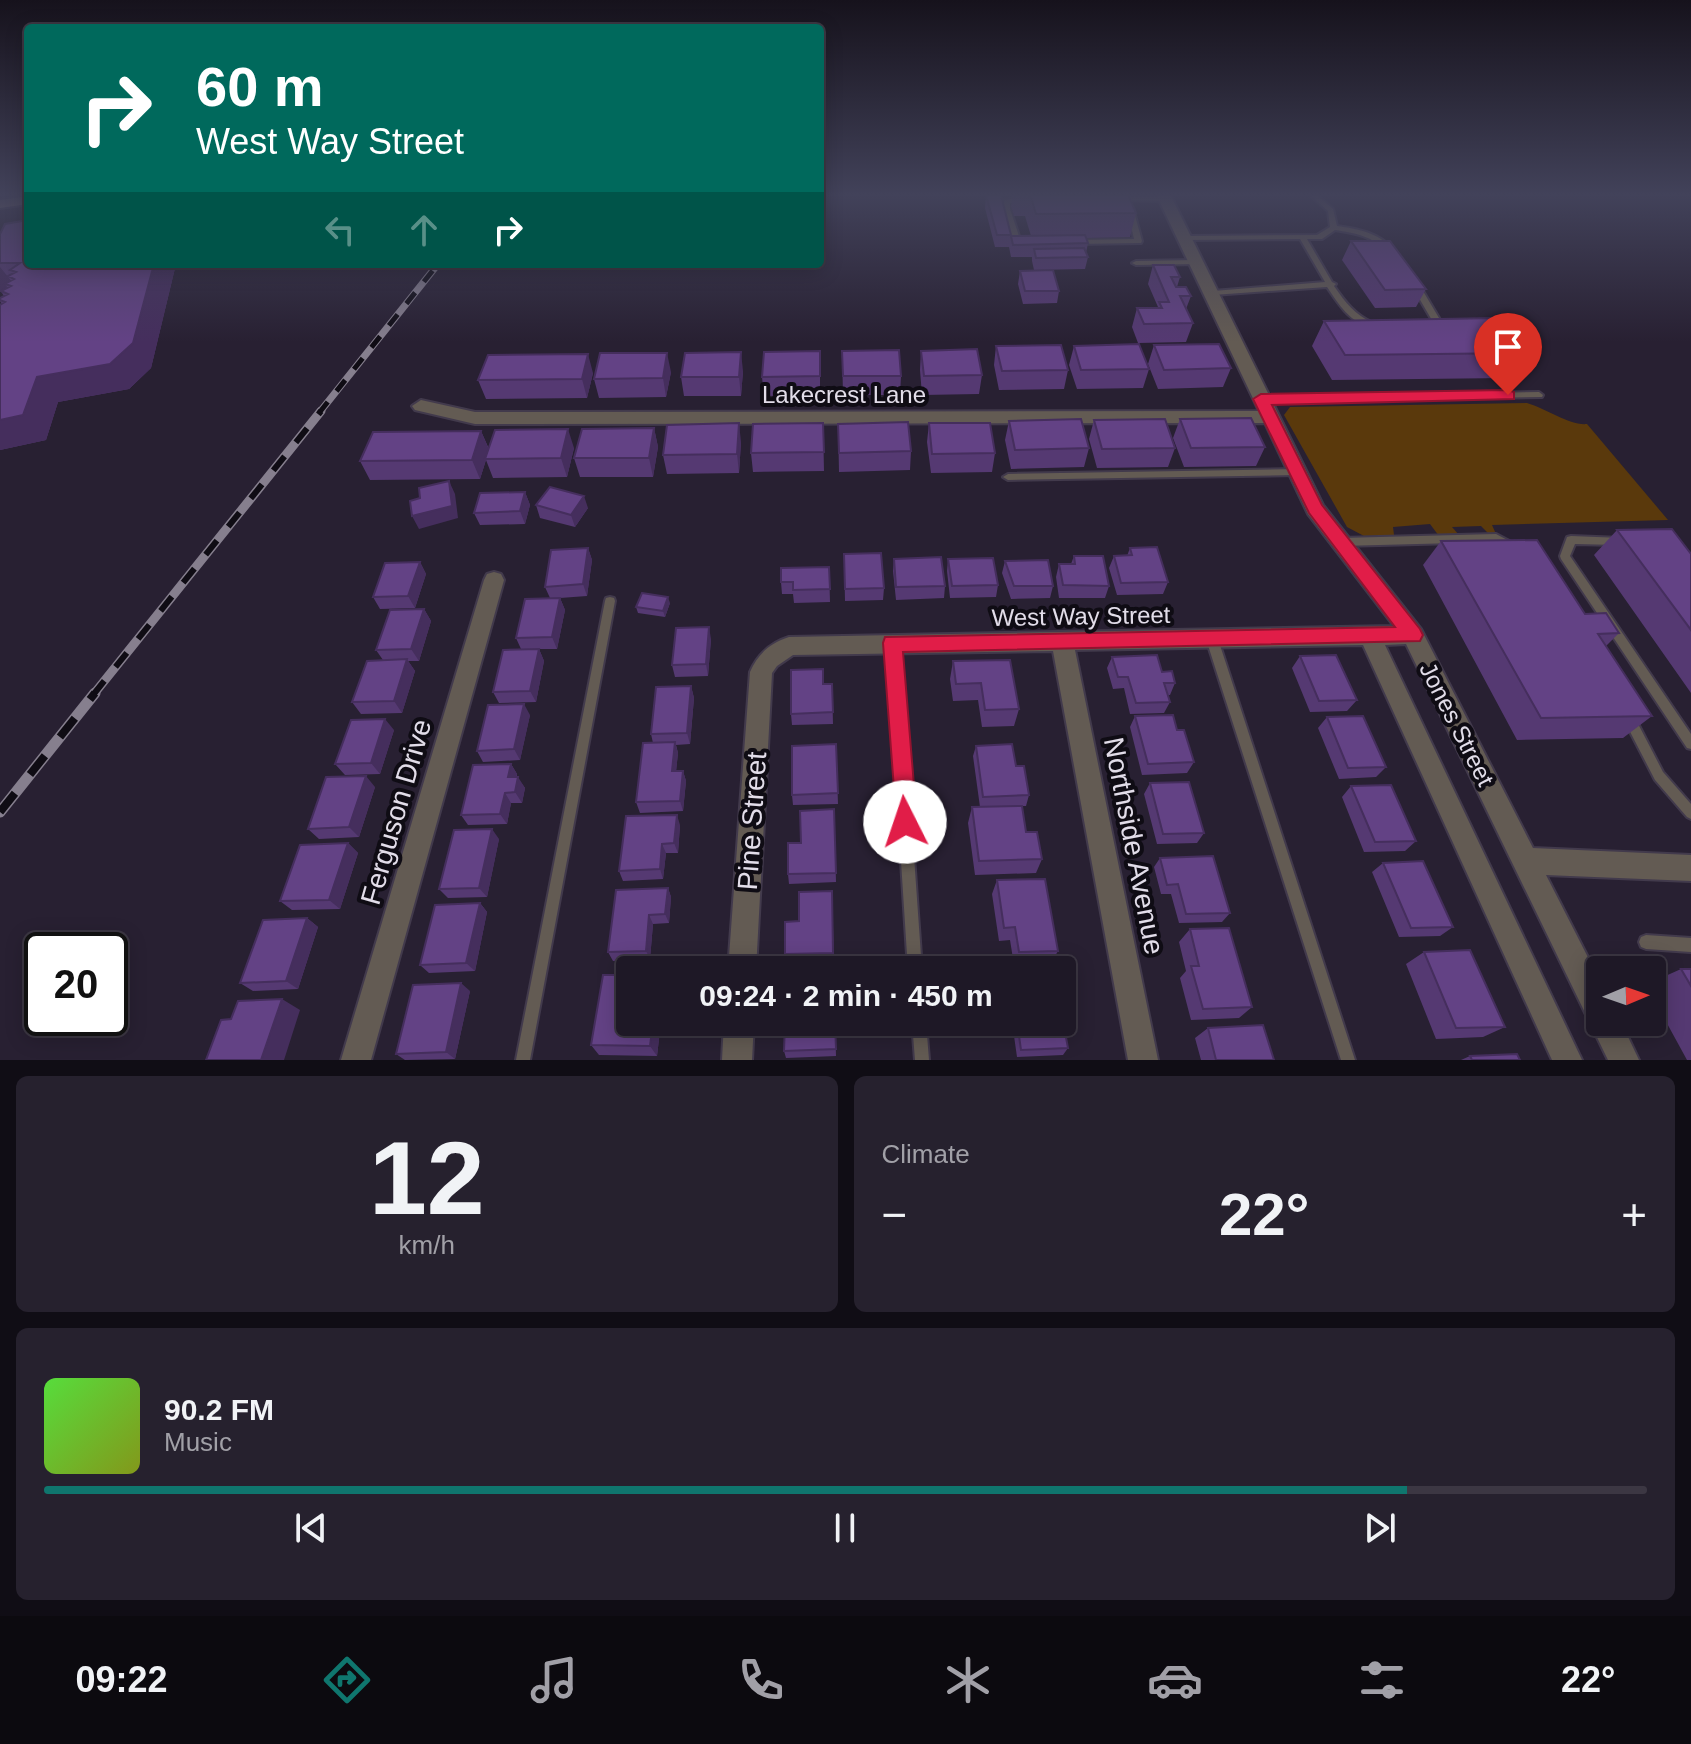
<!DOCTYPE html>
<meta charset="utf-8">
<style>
:root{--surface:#1e1826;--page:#26212e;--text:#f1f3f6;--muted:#a1a0a7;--line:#3c3743;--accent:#0f766e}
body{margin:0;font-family:Arial,sans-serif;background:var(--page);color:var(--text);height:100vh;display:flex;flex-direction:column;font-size:30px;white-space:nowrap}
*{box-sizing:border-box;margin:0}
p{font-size:26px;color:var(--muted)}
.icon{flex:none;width:44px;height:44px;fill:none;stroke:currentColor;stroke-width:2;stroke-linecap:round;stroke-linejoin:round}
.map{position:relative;height:1060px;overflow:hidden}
.drawer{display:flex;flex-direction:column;gap:16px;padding:16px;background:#100d15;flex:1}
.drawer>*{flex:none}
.hud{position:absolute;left:24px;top:24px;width:800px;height:244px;border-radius:8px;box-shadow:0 4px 20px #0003,0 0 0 2px var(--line);background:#00695c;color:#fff;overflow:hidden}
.needle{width:52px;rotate:88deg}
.fabs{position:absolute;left:1586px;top:956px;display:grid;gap:16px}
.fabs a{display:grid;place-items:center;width:80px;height:80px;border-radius:8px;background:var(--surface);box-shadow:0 4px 20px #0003,0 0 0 2px var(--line);font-size:40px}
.speed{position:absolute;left:24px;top:932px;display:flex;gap:16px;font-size:40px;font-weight:700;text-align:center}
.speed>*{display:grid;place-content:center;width:104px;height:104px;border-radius:50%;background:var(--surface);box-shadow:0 4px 20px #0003,0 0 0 2px var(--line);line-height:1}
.speed .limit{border:4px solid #111;border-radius:12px;background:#fff;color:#111}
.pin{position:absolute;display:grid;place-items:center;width:68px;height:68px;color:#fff;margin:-82px -34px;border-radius:50% 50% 50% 0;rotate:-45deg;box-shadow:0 0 8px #0007}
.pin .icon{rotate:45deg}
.me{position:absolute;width:88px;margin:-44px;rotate:356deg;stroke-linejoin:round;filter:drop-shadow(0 0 6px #0008)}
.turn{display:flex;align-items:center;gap:28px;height:168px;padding:0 40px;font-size:36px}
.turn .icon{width:104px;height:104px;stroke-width:2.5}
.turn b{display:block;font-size:56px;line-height:68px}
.lanes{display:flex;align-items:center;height:76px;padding:0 40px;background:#0003;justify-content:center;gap:40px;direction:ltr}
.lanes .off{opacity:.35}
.big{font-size:60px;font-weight:700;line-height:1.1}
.drawer .tile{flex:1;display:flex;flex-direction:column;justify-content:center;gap:12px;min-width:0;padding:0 28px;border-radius:12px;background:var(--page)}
.drawer .dial{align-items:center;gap:0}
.dial b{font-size:104px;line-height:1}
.song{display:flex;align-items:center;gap:24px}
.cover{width:96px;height:96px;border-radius:12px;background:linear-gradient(135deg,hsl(110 70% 55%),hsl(70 70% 35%))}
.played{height:8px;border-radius:4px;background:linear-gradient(90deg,var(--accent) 85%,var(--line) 85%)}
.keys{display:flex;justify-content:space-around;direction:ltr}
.heat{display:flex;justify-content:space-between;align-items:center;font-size:44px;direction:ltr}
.drawer .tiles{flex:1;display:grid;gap:16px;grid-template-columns:1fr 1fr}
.tile:last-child{grid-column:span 2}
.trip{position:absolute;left:616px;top:956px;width:460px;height:80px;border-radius:8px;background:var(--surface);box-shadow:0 4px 20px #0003,0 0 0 2px var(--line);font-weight:700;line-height:80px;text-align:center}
.menu{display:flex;height:128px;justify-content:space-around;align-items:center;background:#0c0a0f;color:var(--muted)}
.menu .icon{width:56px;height:56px}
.menu .selected{color:var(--accent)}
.menu b{font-size:36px;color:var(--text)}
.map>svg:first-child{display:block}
</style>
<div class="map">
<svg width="1691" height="1060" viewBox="0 0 1691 1060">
<rect width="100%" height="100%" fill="#282032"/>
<path fill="#5a390c" d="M1527,403C1547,409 1571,426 1587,424L1668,520L1492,525L1496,534L1490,535L1481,526L1452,527L1459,535L1439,536L1430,524L1393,527L1394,535L1364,536L1347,527L1284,415L1290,407Z"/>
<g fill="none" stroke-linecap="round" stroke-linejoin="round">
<g stroke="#423a4c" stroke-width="4">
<path id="service" d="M1309,194H1316L1333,209L1337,226C1359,229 1379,233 1394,250L1393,252H1387C1373,236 1355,233 1335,230L1322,239H1307L1332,282L1336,284L1334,286C1345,302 1355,315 1373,323V327C1351,325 1338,303 1327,287L1213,295L1209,293L1213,291L1325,282L1300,239L1184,240L1180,238L1184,236L1317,235L1330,227L1328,211Z
M1023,197L1025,198V200L1010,203V209L1019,236L1029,241L1025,243L1012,237L1002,209L1005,200Z
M1119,197H1165L1168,199L1165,201L1117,200V198Z
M1130,206L1133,208L1142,241L1141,243L1076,244L1072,242L1076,240L1134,239L1127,208Z
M1196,260L1200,262L1199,264L1136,265L1132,263L1136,261Z
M1413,284H1419L1420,286L1442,323C1439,327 1432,329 1427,328V324L1433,322L1412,286Z
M1539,392L1543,395L1542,397L1261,402L1257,399L1261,396Z
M1297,469L1302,472L1297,475L1008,480L1003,477L1008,474Z
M1496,534L1515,544L1516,547L1515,550H1507L1494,542L1341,546L1337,545L1336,542L1337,539L1341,538Z
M1571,536L1622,538L1623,541L1622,544L1618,545L1575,544L1570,556L1691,734V749L1687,748L1561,559L1560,556L1567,537Z
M610,597L614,598L615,601L530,1060H516L605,601L606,598Z
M1212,634L1216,636L1218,639L1355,1060H1341L1206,639L1208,636Z
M893,638L897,640L899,643L922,970H908L887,643L889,640Z
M1630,715L1634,716L1663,772L1691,804V819L1687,817L1655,780L1624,720L1626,716Z
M1646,935L1691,938V952L1646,949L1641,947L1639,942L1641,937Z
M912,1022H926L929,1060H915Z"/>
</g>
<g stroke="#423a4c" stroke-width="4">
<path id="minor" d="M1156,194H1170L1323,505L1421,629L1533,848L1691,855V881L1546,875L1600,981V1022H1621L1639,1060H1608L1406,644L1385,645L1582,1060H1552L1363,645L1075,650L1158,1060H1128L1053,651L793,655L777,666L772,673L756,970H728L750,672C758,654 770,643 789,637L1394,626L1308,514L1265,423L475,424L415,410L412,406L421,400L475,412L1259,411Z
M494,572L501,574L504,580L371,1060H341L484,580L487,574Z
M724,1022H754L752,1060H722Z"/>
</g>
<g stroke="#423a4c" stroke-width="4">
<path id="secondary" d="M28,196V204L0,208V200Z"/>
</g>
<use href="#service" fill="#635b53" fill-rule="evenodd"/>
<use href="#minor" fill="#635b53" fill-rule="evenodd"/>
<use href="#secondary" fill="#867a6e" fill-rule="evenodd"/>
<g stroke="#867f8e" stroke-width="7">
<path id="rail-far2" d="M319,413L438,264"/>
</g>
<g stroke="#867f8e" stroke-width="9">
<path id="rail-far1" d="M93,695L321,411"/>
</g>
<g stroke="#867f8e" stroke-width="11">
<path id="rail" d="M0,812L95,693"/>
</g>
<use href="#rail-far2" stroke="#0f0c14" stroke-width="5" stroke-dasharray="14" stroke-linecap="butt"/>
<use href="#rail-far1" stroke="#0f0c14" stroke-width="6" stroke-dasharray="18" stroke-linecap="butt"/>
<use href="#rail" stroke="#0f0c14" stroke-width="8" stroke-dasharray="24" stroke-linecap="butt"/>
</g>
<path fill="#553972" d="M1013,194H1128L1136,213L1130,237L1086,238L1088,243L1086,253L1088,257L1085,269L1034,270L1032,261V257H1011L1009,247H995L985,208L986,195L1011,235V236H1031L1025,216H1014L1011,206Z
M0,234L28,264H176L151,368L129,389L58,402L46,440L0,450V305L2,304L0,301V298L4,296L0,290Z
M1351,241L1426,289L1416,307L1375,308L1342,260Z
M1153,265L1180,277L1177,287L1191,296L1186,309L1193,323L1186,342L1138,343L1132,327L1137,308L1158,307L1148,284Z
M1020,271L1059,291L1057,303L1023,304L1018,284Z
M1324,321L1524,353L1507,378L1332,380L1312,346Z
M1154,345L1231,368L1223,387L1158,389L1148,364Z
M996,346L1068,370L1064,389L999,390L994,365Z
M1074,346L1149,369L1143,388L1077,389L1069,365Z
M820,351V395L764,396L762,377Z
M842,351L901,376L900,395H843Z
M921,351L982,375L979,394L922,395L920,370Z
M743,371L741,396H684L681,377Z
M671,372L666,397L599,398L594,379Z
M593,373L587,398L486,399L478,380Z
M1180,419L1265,447L1256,466L1184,467L1173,438Z
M1094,420L1175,448L1168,467L1097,468L1089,439Z
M1009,421L1089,448L1084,467L1011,469L1005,440Z
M823,423L824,471L753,472L751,453Z
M929,423L995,453L992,472L931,473L927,442Z
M838,424L911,451L910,470L839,472Z
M654,428L658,447L653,477H580L574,458Z
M481,431L489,449L574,448L567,477L493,478L486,460L480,479L370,480L360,461Z
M741,442L739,473L667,474L663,455Z
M525,492L530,505L525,524L480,525L474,513Z
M536,505L588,508L575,527L540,518Z
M1617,530L1691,554V693L1594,555Z
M1441,541L1585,614L1619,633L1606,646L1652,716L1623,738L1517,740L1423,565Z
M588,548L592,560L587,596L560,598L565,610L557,649H539L544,661L536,702L499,703L493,692L521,649L516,638L550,598L545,587Z
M1130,548L1168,582L1163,594L1117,595L1109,568L1114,556H1127Z
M844,554L884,588L883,600L845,601Z
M1074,556L1109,586L1105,598H1059L1056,577L1059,564H1071Z
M894,559L945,586L944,598L896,600L893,571Z
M948,559L998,585L996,597L950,598L947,571Z
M1005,561L1053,586L1050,598L1011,599L1002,573Z
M420,562L426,574L415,608L380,609L373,597Z
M829,567L830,602L794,603L793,594H782L781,582Z
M670,603L665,617L638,613L636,607Z
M424,609L431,621L419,661H408L415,671L402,713L361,714L352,702L383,660L376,650Z
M711,639L708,676L675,677L672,665Z
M1300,656L1357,700L1347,711L1310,712L1292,668Z
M1112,657L1162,672L1175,683L1170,695H1168L1170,702L1164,713L1130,714L1124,688L1113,689L1107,668Z
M953,661L1019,709L1014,726L982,727L978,700L953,701L950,679Z
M824,684H832L833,724L792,725L791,714Z
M691,686L694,698L690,744L676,745L678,753L676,771H683L686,781L683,811L640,813L636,802L653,743L651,734Z
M530,715L520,760L483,762L477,751Z
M1135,716L1177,730L1194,762L1187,773L1142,775L1130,727Z
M1327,717L1386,767L1376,777L1339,779L1318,728Z
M394,730L380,774L345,775L335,764Z
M836,744L838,804L793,805L792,795Z
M976,746L1016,766L1029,795L1026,806H1022L1026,832L1042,859L1036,873L975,875L968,823L972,807H980L973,756Z
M511,764L517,774V777L525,788L522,803H511L507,824L468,825L461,815Z
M1150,783L1204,833L1197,843L1157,844L1144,794Z
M1351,786L1416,841L1405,851L1364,852L1342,797Z
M375,787L359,837L319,839L308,829Z
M834,809L836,882L789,884L788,874L801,843Z
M680,825L678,853H666L663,879L623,881L619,871Z
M499,839L487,897L448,898L439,889Z
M348,843L358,853L340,909L292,910L280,901Z
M1160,858L1230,913L1222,922L1179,923L1171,894H1161L1154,867Z
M1383,863L1453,927L1440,936L1399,937L1372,872Z
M997,880L1058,951L1051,963L1014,965L1010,940L999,941L992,894Z
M668,888L671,897L669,923L653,924L650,959L613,961L608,952Z
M832,891L834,961L786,963L785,954L799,921Z
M480,903L487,912L475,971L429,973L420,965Z
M307,918L318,927L298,989L253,991L240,983Z
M1190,929L1252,1007L1239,1018L1191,1020L1180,978L1186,971L1179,942Z
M1424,952L1505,1027L1483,1037L1436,1039L1406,964Z
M1681,969H1691V1060H1687L1652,996V982Z
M470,991L455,1059L405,1060L396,1054Z
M630,1022H661L657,1056L599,1055L591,1045Z
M835,1022L836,1056L786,1058L784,1051Z
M1012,1022H1062L1068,1048L1063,1055L1017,1057Z
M1208,1028L1274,1060H1201L1195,1038Z
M1470,1056L1520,1060H1461Z"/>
<path fill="#452e5d" d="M154,264H176L151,368L129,389L58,402L46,440L0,450V420L37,377Z
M0,267L17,288L5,284L10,291H1L3,294L0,290Z
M741,352L743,371L741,396L739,377Z
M667,353L671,372L666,397L663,378Z
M588,354L593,373L587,398L582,379Z
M739,423L741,442L739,473L737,454Z
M654,428L658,447L653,477L649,458Z
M568,429L574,448L567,477L561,458Z
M481,431L489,450L480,479L472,460Z
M449,481L455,494L458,518L419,529L412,516Z
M525,492L530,505L525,524L520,511Z
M584,496L588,508L575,527L571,515Z
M588,548L592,560L587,596L583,584Z
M420,562L426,574L415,608L408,596Z
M668,597L670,603L665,617L663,611Z
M560,598L565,610L557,649L552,637Z
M424,609L431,621L419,661L411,649Z
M709,627L711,639L708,676L706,664Z
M539,649L544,661L536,702L530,691Z
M407,659L415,671L402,713L394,701Z
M691,686L694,698L690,744L687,733Z
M524,704L530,715L520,760L514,749Z
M385,719L394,730L380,774L371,763Z
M675,742L678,753L675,782L672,771Z
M511,764L517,774L514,788L508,777Z
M683,771L686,781L683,811L680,801Z
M366,776L375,787L359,837L349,827Z
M518,777L525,788L522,803L515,792Z
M505,793L511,803L507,824L500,814Z
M677,815L680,825L678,853L674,843Z
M492,829L499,839L487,897L479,888Z
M348,843L358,853L340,909L329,900Z
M662,844L666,853L663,879L660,869Z
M668,888L671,897L669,923L665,914Z
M480,903L487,912L475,971L466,963Z
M649,915L653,924L650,959L646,951Z
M307,918L318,927L298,989L286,981Z
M461,983L470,991L455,1059L446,1052Z
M282,999L300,1010L284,1060H261Z
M653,1022H661L657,1056L650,1046Z"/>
<path fill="#634285" stroke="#452e5d" stroke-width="2" d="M1030,194H1128L1136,213L1036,214Z
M986,195H1001L1011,235H997Z
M28,220V264H154L133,343L110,364L37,377L23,415L0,420V305L5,302L0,300V298L8,294L1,291L11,286L5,284L14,279L8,276L16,272L10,270L20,263H0V234L5,224Z
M1085,235L1088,243L1013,245L1011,236Z
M1351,241H1390L1426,289L1385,290Z
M1084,248L1088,257L1036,258L1034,249Z
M1153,265H1174L1180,277H1171L1176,287H1186L1191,296H1180L1193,323L1144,324L1137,308H1162L1159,302H1169Z
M1053,270L1059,291H1025L1020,271Z
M1497,318L1524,353L1345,355L1324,321Z
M1139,344L1149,369L1081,370L1074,346Z
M1219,344L1231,368L1164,370L1154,345Z
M1061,345L1068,370L1002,371L996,346Z
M977,349L982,375L924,376L921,351Z
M899,350L901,376H843L842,351Z
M820,351V376L762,377L764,352Z
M741,352L739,377H681L685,353Z
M600,353H667L663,378L594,379Z
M588,354L582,379L478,380L488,355Z
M1251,418L1265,447L1191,448L1180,419Z
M1081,419L1089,448L1015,450L1009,421Z
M1165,419L1175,448L1102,449L1094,420Z
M908,422L911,451L839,453L838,424Z
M739,423L737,454L663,455L667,425Z
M823,423L824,452L751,453L753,424Z
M929,423H990L995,453L932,454Z
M654,428L649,458H574L582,429Z
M568,429L561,458L485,459L495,430Z
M481,431L472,460L360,461L373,432Z
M449,481L452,506L412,516L410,501L420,498L419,488Z
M550,487L584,496L571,515L536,505Z
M525,492L520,511L474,513L480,493Z
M1672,529L1691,554V630L1617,530Z
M1537,540L1585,614L1606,613L1619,633L1598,634L1652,716L1541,718L1441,541Z
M1157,547L1168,582L1121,583L1114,556L1132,555L1130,548Z
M588,548L583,584L545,587L551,550Z
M881,553L884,588L845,589L844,554Z
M1074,556H1103L1109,586L1063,585L1059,564H1075Z
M941,557L945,586L896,587L894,559Z
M993,558L998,585L952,586L948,559Z
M1048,560L1053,586H1014L1005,561Z
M420,562L408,596L373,597L385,563Z
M829,567L830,589L793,590V582H781V568Z
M642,593L668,597L663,611L636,607Z
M560,598L552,637L516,638L525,599Z
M424,609L411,649L376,650L390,610Z
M709,627L706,664L672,665L676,628Z
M539,649L530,691L493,692L503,650Z
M1157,655L1162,672L1172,671L1175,683H1164L1170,702L1136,703L1128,677H1118L1112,657Z
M1336,655L1357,700L1319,701L1300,656Z
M407,659L394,701L352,702L367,661Z
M1010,660L1019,709L985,710L981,683L956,684L953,661Z
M823,669V684H832L833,712L791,714V670Z
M691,686L687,733L651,734L656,687Z
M524,704L514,749L477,751L488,705Z
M1173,715L1177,730H1184L1194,762L1148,764L1135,716Z
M1363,716L1386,767L1348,768L1327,717Z
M385,719L371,763L335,764L351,720Z
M675,742L672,771H683L680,801L636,802L643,743Z
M836,744L838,793L792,795V746Z
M1012,744L1016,766H1024L1029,795L983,797L976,746Z
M511,764L508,777H518L515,792L505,793L500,814L461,815L473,765Z
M366,776L349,827L308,829L326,777Z
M1189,782L1204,833L1163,834L1150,783Z
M1391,785L1416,841L1375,842L1351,786Z
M1022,806L1026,832H1037L1042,859L979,861L972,807Z
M834,809L836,873L788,874V843H801L800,811Z
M677,815L674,843L662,844L660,869L619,871L626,816Z
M492,829L479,888L439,889L454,830Z
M348,843L329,900L280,901L300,845Z
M1213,856L1230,913L1186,914L1178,884L1167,885L1160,858Z
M1423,861L1453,927L1411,928L1383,863Z
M1045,879L1058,951L1019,952L1015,927L1004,928L997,880Z
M668,888L665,914L649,915L646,951L608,952L616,890Z
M832,891L833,953L785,954V922L799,921V892Z
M480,903L466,963L420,965L435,905Z
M307,918L286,981L240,983L263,920Z
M1229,928L1252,1007L1203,1009L1191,966H1199L1190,929Z
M1470,950L1505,1027L1456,1028L1424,952Z
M1681,969H1691V986Z
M603,975H630V1022H653L650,1046L591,1045Z
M461,983L446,1052L396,1054L413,985Z
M282,999L261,1060H206L221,1020L231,1019L238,1001Z
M1062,1016L1068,1048L1021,1050L1017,1022H1062Z
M785,1022H835L836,1049L784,1051Z
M1263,1025L1274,1060H1216L1208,1028Z
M1517,1054L1520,1060H1472L1470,1056Z"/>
<linearGradient id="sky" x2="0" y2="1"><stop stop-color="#16121c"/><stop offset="0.57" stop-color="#42425a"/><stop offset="1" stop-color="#42425a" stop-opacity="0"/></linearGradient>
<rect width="1691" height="342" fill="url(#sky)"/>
<path fill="#e11d48" stroke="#92132f" stroke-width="2" d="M1508,390L1514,392V399L1272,405L1322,505L1420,629L1423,635L1420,641L903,652L917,822L913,829L905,833L897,829L883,643L885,637L1395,627L1309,513L1253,399L1261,394Z"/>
<g text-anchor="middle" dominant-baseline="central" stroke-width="8" stroke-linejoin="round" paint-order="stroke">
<g font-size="24" fill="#e2dde9" stroke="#0f0c14">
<text x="844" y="394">Lakecrest Lane</text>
<text transform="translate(1081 616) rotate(-1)">West Way Street</text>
<text transform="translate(1457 724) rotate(63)">Jones Street</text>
</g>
<g font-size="28" fill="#e2dde9" stroke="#0f0c14">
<text transform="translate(396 812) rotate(-74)">Ferguson Drive</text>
<text transform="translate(752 821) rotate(-86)">Pine Street</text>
<text transform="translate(1134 846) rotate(79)">Northside Avenue</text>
</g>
</g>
</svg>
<div class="fabs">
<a><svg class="needle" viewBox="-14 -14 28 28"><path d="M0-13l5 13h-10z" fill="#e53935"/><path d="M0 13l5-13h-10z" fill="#a1a0a7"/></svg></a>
</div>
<div class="speed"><div class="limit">20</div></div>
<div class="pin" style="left:1508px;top:395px;background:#d93025"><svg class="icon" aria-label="arrive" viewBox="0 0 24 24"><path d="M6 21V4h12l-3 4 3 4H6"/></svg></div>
<svg class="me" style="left:905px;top:822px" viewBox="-20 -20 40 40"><circle r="19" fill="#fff"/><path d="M0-13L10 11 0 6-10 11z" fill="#e11d48"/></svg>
<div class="trip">09:24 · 2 min · 450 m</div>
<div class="hud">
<div class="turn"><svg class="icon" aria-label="right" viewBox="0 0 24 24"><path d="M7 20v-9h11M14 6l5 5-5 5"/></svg><div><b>60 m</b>West Way Street</div></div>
<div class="lanes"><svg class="icon off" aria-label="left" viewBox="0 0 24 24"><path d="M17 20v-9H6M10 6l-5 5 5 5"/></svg><svg class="icon off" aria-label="ahead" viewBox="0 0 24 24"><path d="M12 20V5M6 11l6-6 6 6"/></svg><svg class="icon" aria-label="right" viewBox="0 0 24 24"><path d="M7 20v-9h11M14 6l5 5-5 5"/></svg></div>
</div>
</div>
<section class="drawer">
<div class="tiles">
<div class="tile dial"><b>12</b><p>km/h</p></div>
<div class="tile"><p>Climate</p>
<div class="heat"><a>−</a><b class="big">22°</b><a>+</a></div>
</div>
<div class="tile">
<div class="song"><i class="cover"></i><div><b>90.2 FM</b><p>Music</p></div></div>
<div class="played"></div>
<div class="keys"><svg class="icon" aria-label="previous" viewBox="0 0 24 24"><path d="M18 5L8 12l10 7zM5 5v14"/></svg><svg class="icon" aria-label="pause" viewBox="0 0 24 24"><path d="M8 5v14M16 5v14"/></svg><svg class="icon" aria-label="next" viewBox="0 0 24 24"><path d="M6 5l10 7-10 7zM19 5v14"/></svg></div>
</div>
</div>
</section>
<nav class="menu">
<b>09:22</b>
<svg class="icon selected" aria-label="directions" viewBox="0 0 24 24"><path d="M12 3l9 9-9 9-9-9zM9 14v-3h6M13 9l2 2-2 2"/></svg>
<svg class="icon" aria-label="music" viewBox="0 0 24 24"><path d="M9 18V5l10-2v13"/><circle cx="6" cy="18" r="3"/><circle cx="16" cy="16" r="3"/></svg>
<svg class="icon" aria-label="phone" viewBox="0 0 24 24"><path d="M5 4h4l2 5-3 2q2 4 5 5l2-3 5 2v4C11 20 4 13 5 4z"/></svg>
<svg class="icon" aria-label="climate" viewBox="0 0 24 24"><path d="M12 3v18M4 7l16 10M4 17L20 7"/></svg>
<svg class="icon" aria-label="car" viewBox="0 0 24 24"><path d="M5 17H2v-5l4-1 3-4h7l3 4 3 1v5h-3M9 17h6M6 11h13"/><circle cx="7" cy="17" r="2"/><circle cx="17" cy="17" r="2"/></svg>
<svg class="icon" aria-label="filters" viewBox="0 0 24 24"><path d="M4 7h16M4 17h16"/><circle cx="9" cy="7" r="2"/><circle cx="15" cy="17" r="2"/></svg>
<b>22°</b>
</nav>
